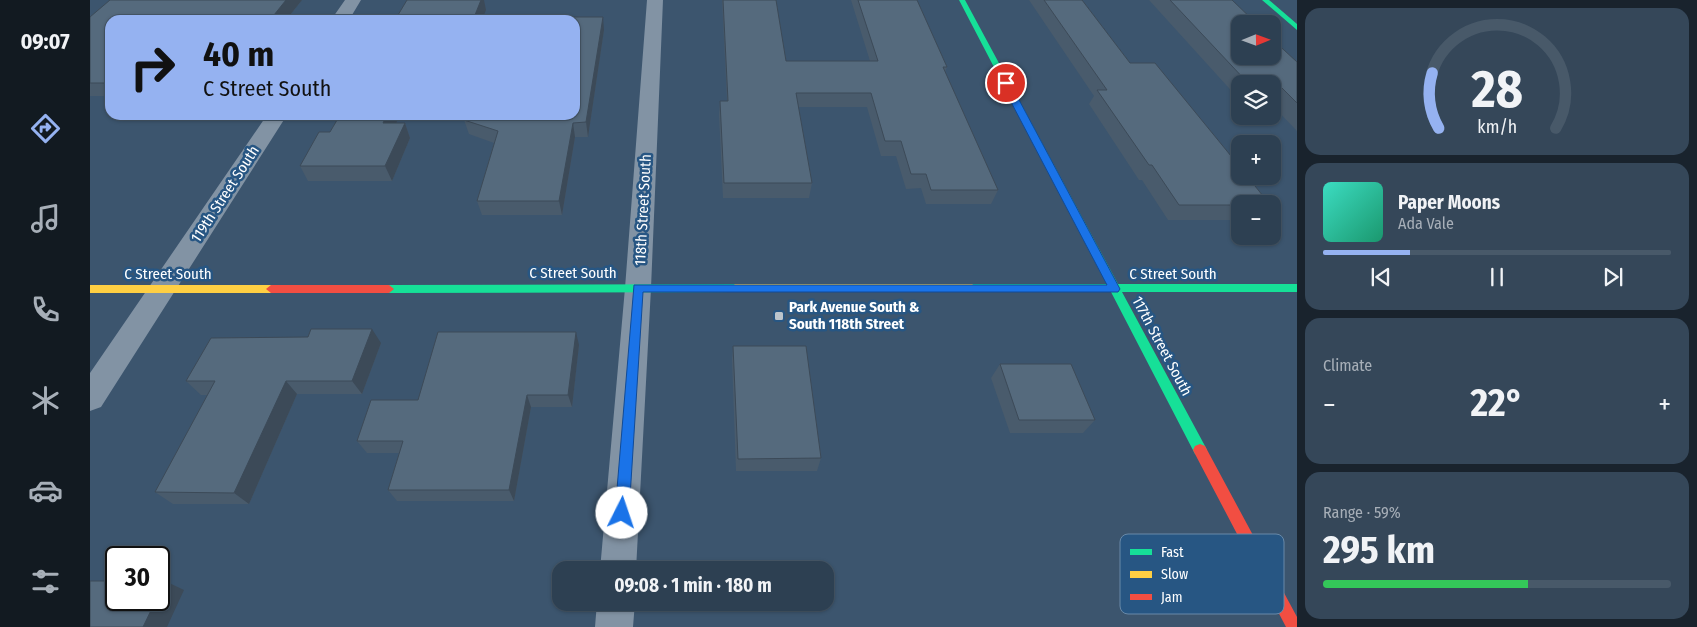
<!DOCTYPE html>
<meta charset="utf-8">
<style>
:root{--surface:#2d4052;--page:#354759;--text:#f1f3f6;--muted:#a7afb8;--line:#485969;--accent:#95b2f1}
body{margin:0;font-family:"Fira Sans Condensed",sans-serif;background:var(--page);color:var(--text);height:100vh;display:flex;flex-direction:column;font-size:19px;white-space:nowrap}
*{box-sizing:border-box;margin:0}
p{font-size:16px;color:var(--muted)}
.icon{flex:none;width:28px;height:28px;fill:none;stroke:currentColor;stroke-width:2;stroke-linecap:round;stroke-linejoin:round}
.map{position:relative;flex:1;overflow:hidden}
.side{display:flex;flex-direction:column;gap:8px;padding:8px;background:#19232d;width:400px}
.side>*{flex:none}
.guide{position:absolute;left:15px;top:15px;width:475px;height:105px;border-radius:15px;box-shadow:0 1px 4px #0004,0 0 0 1px var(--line);background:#95b2f1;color:#111;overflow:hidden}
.needle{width:32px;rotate:89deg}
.controls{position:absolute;left:1141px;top:15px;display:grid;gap:10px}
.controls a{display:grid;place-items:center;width:50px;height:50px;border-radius:10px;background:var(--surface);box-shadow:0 1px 4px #0004,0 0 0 1px var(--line);font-size:25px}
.speed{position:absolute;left:15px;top:546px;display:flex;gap:10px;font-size:25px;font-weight:700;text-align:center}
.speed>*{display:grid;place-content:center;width:65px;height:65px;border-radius:50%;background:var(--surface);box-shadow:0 1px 4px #0004,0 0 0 1px var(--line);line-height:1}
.speed .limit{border:2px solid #111;border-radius:8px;background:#fff;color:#111}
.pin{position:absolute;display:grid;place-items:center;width:42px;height:42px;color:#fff;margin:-21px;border:2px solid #fff;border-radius:50%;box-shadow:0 1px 5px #0007}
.me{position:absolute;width:55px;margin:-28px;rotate:4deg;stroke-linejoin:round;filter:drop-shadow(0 0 4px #0008)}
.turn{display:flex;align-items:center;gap:18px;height:105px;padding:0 15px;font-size:22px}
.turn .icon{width:65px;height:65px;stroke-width:2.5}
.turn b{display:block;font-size:35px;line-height:42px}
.big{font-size:38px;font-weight:700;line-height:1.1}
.side .widget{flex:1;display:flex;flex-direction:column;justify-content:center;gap:8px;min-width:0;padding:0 18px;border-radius:15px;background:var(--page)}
.side .dial{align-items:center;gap:0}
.dial svg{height:130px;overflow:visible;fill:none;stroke:var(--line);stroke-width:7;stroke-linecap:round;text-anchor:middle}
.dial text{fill:var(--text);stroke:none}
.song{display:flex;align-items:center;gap:15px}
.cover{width:60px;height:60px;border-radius:8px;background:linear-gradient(135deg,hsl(170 70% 55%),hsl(160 70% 35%))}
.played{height:5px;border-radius:2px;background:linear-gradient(90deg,var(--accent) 25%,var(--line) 25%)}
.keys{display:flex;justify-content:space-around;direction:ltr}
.heat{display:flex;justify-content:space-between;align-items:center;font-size:28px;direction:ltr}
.charge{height:8px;border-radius:4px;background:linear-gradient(90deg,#34c759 59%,var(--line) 0)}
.trip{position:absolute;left:462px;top:561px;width:282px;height:50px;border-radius:15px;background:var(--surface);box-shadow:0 1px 4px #0004,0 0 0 1px var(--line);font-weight:700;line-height:50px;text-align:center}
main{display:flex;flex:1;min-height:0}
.dock{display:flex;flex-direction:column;width:90px;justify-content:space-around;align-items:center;background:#121a21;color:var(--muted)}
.dock .icon{width:35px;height:35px}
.dock .selected{color:var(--accent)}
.dock b{font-size:22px;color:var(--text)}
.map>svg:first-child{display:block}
</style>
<main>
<nav class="dock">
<b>09:07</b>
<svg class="icon selected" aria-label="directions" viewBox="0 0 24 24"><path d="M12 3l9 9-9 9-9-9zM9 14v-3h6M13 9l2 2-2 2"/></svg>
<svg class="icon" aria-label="music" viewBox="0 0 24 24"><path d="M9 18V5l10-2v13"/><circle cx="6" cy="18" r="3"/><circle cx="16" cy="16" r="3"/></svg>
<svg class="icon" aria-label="phone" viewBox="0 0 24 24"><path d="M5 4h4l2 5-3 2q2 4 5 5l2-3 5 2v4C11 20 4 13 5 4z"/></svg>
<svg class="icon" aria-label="climate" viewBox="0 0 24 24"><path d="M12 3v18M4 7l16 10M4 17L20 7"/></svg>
<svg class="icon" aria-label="car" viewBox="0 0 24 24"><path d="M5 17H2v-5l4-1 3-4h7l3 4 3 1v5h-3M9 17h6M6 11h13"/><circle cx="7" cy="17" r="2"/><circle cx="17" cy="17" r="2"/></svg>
<svg class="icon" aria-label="filters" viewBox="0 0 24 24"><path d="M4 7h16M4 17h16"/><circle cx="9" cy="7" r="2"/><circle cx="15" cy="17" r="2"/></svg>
</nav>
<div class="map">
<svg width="1207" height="627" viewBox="0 0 1207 627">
<rect width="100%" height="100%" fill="#3c556e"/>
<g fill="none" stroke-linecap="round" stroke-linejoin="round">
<path fill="#8293a4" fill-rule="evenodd" d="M255,0H271L259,20H241Z
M557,0H573L561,288L546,570H510L535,288Z
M177,115H197L11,407L0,411V373Z
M507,602H545L543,627H505Z"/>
<path fill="#16e098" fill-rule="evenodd" d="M869,0H875L1028,284H1207V292H1032L1115,446L1117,450L1115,454L1110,456L1105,454L1021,292H882L877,288L882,284H1017Z
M1172,0H1179L1207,24V30Z
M645,284L650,288L645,292L299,293L294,289L299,285Z"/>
<path fill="#ffcf43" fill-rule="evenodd" d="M645,284H882L887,288L882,292H645L640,288Z
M0,285H181L186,289L181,293H0Z"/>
<path fill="#f24e42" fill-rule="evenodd" d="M181,285H299L304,289L299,293H181L176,289Z
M1110,444L1115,446L1207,617V627H1196L1105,454L1103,450L1105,446Z"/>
</g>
<path fill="#495b6c" d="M20,0H212L196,20H20V96H0V17Z
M632,0H686L696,61H780L761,0H827L857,67L855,72L908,190L901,204H836L831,188L816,189L806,156H791L777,107H708L722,183L719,198H633L629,115L630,101H637Z
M939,0H992L1040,63L1173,196L1167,204H1150V220H1078L1052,180H1049L999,104L1004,96Z
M1059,0H1142L1207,62V131L1182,105V84H1150V97H1147Z
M514,30L498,137H485L472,215H392L387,201L404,143L379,134L374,120Z
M48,115H136L133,119H51Z
M250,115H310L306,123H315L320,138L302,181H218L210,166L240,132Z
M291,343L272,394H207L159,504H83L65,492L118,395H111L96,381Z
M489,345L482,407H441L424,501H307L298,490L309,453H277L267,441L328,400Z
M643,346L731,458L727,471H646L642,360Z
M910,364L1005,420L993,433H920L901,378Z"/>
<path fill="#3c4a58" d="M196,0H212L196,20H180Z
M391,0H394L396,10L392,20H383Z
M513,17L514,30L498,137L496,122Z
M131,115H136L133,119Z
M297,115H310L299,138L293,123Z
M315,123L320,138L302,181L295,166Z
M483,123L485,137L472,215L469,201Z
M282,329L291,343L272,394L262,381Z
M486,332L489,345L482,407L478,395Z
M196,381L207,394L159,504L144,493Z
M437,395L441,407L424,501L419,490Z
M75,581L94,590L77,627H53L66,600H69V595Z"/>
<path fill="#556a7d" stroke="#3c4a58" d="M20,0H196L180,20H20V83H0V17Z
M317,0H391L383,20H305Z
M633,0H686L696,61H788L768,0H827L857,67H853L908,190H841L836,174H821L811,141H795L781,93H706L722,183H634L630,101H638Z
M954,0H992L1040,63H1065L1150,167V176H1157L1173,196H1156L1162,204H1150V205H1089L1062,165H1059L1007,90H1017Z
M1080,0H1142L1167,24H1150V56H1182V39L1207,62V103L1186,82H1157Z
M470,17H513L496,122L483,123L469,201H387L408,131L374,120L376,115H485V20H469Z
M250,115H297L293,123H315L295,166H210L229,132H240Z
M221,329H282L262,381H196L144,493L65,492L125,381H96L121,338L218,337Z
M348,332H486L478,395H437L419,490H298L313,441H267L281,400H328Z
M643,346H716L731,458L648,459Z
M910,364H981L1005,420H929Z
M0,581H26V600H66L53,627H0Z
M69,581H75L69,595Z"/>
<path fill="#1a73e8" stroke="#114b97" d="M913,81L920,83L1030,289L1028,292H553L539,513L537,518L532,520L527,518L525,513L544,285H1017L911,83Z"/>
<rect fill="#bbc4cc" stroke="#275683" stroke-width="2" x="684" y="311" width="10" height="10" rx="2.5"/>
<g text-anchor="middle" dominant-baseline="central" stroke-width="5" stroke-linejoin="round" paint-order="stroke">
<g font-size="15" fill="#fff" stroke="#275683">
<text transform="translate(135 194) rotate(-57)">119th Street South</text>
<text transform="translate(553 210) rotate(-87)">118th Street South</text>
<text x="483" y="273">C Street South</text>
<text x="78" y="274">C Street South</text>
<text x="1083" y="274">C Street South</text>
<text transform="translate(1072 346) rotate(62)">117th Street South</text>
</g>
<g font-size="15" font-weight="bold" fill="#fff" stroke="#275683" text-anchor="start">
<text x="699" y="307">Park Avenue South &amp;<tspan x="699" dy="17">South 118th Street</tspan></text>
</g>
</g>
<rect x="1030" y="534" width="164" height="80" rx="8" fill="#275683" stroke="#6889a8" stroke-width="1"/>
<rect x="1040" y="549" width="22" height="6" fill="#16e098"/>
<rect x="1040" y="571" width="22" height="7" fill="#ffcf43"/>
<rect x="1040" y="594" width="22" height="6" fill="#f24e42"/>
<g font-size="14" fill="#fff">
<text x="1071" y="557">Fast</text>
<text x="1071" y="579">Slow</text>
<text x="1071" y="602">Jam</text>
</g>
</svg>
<div class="controls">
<a><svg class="needle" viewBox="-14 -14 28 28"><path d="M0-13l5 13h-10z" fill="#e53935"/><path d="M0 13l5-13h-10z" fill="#a7afb8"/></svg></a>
<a><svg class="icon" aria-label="layers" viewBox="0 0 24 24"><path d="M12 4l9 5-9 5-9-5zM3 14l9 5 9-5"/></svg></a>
<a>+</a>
<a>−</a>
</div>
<div class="speed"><div class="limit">30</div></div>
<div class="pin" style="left:916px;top:83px;background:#d93025"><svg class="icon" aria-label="arrive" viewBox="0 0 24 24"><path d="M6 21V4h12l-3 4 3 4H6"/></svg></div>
<svg class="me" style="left:532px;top:513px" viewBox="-20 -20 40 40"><circle r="19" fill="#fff"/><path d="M0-13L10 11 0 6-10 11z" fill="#1a73e8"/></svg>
<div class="trip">09:08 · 1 min · 180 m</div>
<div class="guide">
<div class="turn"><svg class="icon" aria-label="right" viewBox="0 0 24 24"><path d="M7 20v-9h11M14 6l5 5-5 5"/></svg><div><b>40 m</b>C Street South</div></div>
</div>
</div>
<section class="side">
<div class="widget dial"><svg viewBox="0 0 100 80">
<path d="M14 69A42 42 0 1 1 86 69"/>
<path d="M14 69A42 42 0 0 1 10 35" stroke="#95b2f1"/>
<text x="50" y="56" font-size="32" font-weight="700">28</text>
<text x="50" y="72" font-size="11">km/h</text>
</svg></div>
<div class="widget">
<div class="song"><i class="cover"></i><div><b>Paper Moons</b><p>Ada Vale</p></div></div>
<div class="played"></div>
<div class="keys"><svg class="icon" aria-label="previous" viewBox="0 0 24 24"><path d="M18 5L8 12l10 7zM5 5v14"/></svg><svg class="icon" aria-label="pause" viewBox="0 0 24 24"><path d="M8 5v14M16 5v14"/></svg><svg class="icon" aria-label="next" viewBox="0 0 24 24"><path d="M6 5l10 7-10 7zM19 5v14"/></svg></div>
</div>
<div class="widget"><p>Climate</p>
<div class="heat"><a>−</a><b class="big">22°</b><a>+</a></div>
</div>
<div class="widget"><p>Range · 59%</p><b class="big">295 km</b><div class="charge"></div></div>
</section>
</main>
